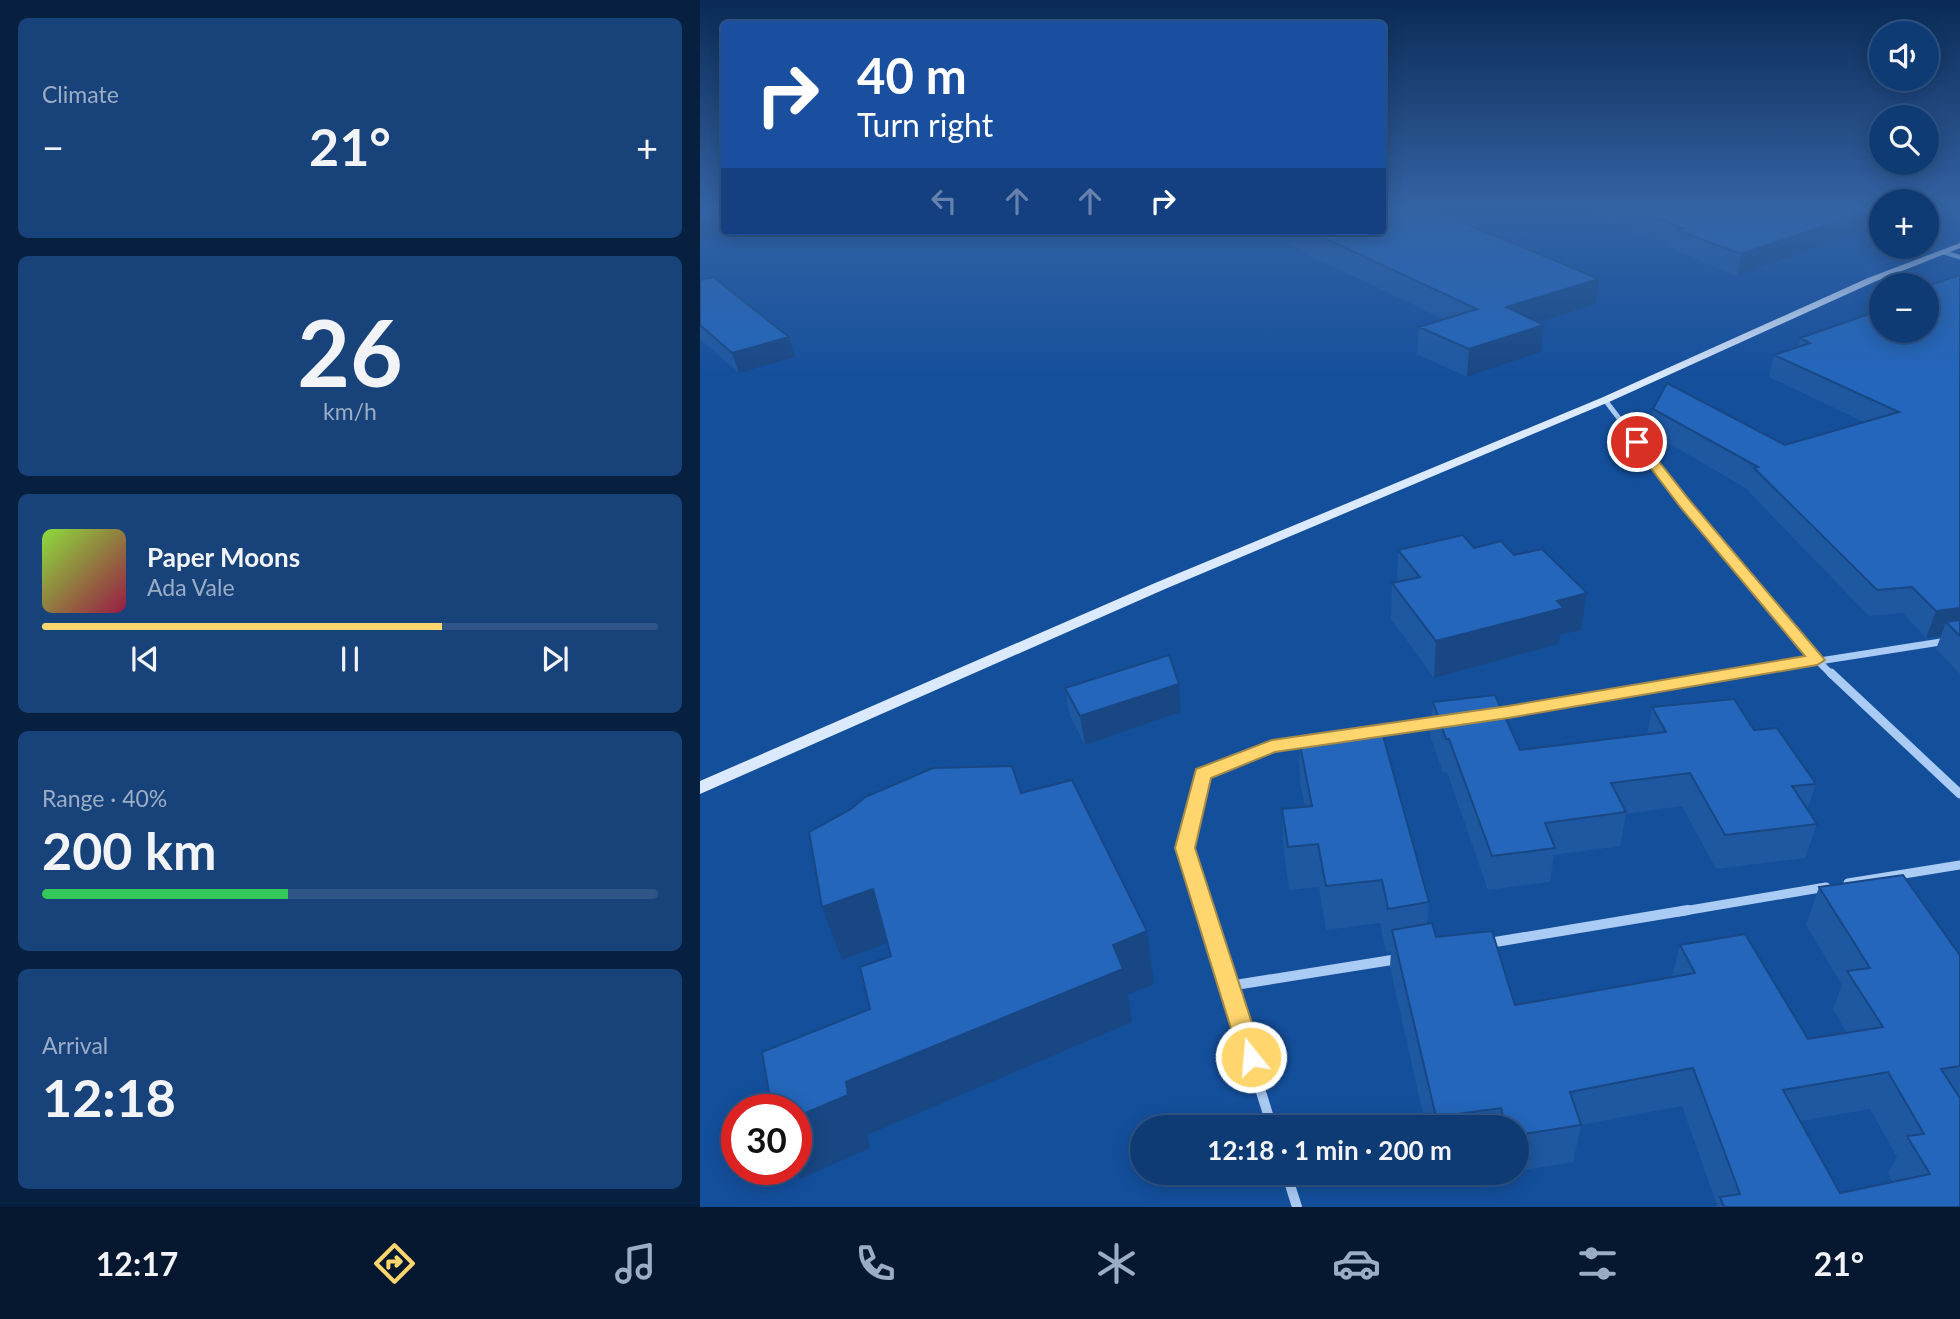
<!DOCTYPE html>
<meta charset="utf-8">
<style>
:root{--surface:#0f3b75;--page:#18427a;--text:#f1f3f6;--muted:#9badc5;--line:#2f5587;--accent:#ffd56d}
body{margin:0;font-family:Lato,sans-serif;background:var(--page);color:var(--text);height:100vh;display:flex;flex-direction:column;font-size:26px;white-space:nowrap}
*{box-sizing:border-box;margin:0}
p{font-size:23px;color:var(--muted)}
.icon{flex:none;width:38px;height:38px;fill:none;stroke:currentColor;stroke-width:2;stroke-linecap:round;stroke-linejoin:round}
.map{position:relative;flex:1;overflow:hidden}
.panel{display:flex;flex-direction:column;gap:18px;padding:18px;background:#082040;width:700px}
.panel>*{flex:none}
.guide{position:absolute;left:21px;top:21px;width:665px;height:214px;border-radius:7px;box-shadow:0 4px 18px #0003,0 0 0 2px var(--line);background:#1a4fa0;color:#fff;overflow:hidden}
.controls{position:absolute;left:1169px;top:21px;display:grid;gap:14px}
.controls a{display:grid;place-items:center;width:70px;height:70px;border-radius:50%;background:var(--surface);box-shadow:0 4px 18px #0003,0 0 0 2px var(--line);font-size:35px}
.speed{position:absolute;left:21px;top:1094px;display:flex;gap:14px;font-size:35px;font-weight:700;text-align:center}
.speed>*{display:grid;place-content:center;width:91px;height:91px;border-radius:50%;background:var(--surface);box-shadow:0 4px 18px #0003,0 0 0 2px var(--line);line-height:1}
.speed .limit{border:10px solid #d22;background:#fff;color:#111}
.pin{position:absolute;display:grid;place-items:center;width:60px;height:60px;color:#fff;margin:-30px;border:4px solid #fff;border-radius:50%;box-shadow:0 2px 7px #0007}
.me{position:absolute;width:77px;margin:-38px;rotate:343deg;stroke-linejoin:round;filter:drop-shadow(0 0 5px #0008)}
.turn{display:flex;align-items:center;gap:24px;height:147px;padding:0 21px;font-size:32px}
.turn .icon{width:91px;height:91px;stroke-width:2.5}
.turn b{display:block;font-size:49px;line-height:60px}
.lanes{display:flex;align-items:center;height:66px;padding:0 21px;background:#0003;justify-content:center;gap:35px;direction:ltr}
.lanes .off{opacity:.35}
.big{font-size:52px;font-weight:700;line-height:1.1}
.panel .tile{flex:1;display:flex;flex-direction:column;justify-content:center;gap:10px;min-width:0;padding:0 24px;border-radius:10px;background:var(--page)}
.panel .dial{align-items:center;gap:0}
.dial b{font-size:91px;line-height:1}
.song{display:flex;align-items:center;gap:21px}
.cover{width:84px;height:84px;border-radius:10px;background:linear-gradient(135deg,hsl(90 70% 55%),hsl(340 70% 35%))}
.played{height:7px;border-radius:4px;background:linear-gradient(90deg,var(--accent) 65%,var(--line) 65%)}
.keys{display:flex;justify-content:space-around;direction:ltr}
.heat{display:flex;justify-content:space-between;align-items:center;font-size:38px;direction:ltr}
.charge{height:10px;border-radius:5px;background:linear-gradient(90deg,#34c759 40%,var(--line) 0)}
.trip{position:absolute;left:430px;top:1115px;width:399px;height:70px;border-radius:35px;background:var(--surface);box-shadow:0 4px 18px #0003,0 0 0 2px var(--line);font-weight:700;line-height:70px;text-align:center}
.tabs{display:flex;height:112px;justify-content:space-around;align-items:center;background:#06182f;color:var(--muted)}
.tabs .icon{width:49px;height:49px}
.tabs .selected{color:var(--accent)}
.tabs b{font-size:32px;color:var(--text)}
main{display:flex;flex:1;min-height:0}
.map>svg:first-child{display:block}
</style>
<main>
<section class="panel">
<div class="tile"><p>Climate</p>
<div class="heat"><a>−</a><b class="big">21°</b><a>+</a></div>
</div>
<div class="tile dial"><b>26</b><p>km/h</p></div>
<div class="tile">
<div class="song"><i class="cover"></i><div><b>Paper Moons</b><p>Ada Vale</p></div></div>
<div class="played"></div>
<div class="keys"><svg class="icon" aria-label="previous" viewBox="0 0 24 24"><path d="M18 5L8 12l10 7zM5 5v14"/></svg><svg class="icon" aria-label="pause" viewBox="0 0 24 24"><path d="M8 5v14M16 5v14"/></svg><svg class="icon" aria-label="next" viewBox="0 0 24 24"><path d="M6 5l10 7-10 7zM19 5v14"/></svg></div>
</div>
<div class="tile"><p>Range · 40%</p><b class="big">200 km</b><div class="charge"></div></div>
<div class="tile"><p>Arrival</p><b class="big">12:18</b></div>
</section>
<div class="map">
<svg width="1260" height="1207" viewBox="0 0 1260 1207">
<rect width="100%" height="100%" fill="#144f9c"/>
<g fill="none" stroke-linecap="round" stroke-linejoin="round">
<path stroke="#aacbf3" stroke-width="4.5" d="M1243,252L1260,257"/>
<path stroke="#aacbf3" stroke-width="5" d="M905,400L970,485"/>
<path stroke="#aacbf3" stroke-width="7" d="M969,483L1117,660L1132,675
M1030,675L1260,639"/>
<path stroke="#aacbf3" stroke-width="9" d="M1131,673L1260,794
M794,714L1041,673
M642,736L737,722
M1148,883L1260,865
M505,912L485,848L502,774L572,746L606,742
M978,912L1126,887"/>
<path stroke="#aacbf3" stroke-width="10" d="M504,910L572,1127
M789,943L988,910
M529,986L698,959
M586,1172L597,1207"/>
<path fill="#dae9fd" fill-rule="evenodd" d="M1260,243V248L1174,282L909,402L465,589L0,794V781L455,583L901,398L1168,278Z"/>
</g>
<path fill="#1e58a1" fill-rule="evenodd" d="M883,210H1181V224L1037,276L974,250V247Z
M566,231H682L899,279L896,304L839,322L844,325L841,352L767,377L717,354L719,327L743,319L609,255Z
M1260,275V674L1236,649L1241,636L1226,638L1203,613L1169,616L1049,492V490L949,432L953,409L1085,445L1164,422L1069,377L1074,355L1098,347L1100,338L1227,331V286Z
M0,280L89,337L95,357L39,373L0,339Z
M774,548L814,555L887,593L881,630L860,635L859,644L734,678L691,619L692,583L697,582L698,550Z
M479,684L481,712L385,745L370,716L365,688Z
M733,702L820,750L947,734L952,707L1054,730L1116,784L1107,810L1117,824L1105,858L1016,869L982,806L926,814L920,846L854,855L850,882L788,890L747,772L743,773L730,735Z
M599,740L729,902L727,924L736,937L815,1005L972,977L980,945L1108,1039L1147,1033L1133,1009L1142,985L1106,925L1119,887L1260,953V1207H1016L1017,1205L982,1106L881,1125L873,1162L817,1171V1127H726L690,967L691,951L686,952L680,923L626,930L619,887L589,890L584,852L582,809L605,807L600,782ZM1170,1109L1197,1157L1188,1173L1193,1182L1140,1193L1101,1121Z"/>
<path fill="#184783" d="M3,210H16L17,216L5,218Z
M1171,210H1181V224L1037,276L1041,254Z
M16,216L22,235L0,239V219Z
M899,279L896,304L804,333L806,307Z
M844,325L841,352L767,377L769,349Z
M89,337L95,357L39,373L32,353Z
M887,593L881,630L860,635L859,644L734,678L736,641L857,601Z
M1260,608V630L1246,622L1241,636L1226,638L1236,611Z
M479,684L481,712L385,745L380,716Z
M173,889L190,942L142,960L122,907Z
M447,931L454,984L428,995L432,1022L167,1135L170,1148L100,1179L95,1169H96V1117L146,1082L413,945Z"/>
<path fill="#2366bb" stroke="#184783" stroke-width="2" fill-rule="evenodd" d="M0,210H10L16,216L0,219Z
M682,210H733L899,279L806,307L844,325L769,349L719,327L777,309L609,231H682Z
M936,210H1171L1041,254L977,230L983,228Z
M1260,275V608L1236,611L1212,587L1177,590L1054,468L1058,467L953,409L967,383L1085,445L1199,412L1074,355L1110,343L1100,338L1181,310V331H1227V294L1235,292L1227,289V286Z
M13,277L89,337L32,353L0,325V280Z
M763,535L774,548L801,541L814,555L842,549L887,593L857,601L864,608L736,641L692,583L720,577L698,550Z
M1260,620V636L1246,622Z
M469,655L479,684L380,716L365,688Z
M795,695L820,750L966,732L952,707L1034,699L1054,730L1077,728L1116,784L1092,786L1117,824L1025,835L990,773L911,783L926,812L845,823L855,848L792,856L749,739H746L733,702Z
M682,732L729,902L688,909L682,880L626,886L618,844L588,847L582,809L612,806L599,740Z
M312,766L321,793L372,780L447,931L413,945L423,969L146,1082L148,1095L96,1117V1110H72L62,1052L170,1009L160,967L191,956L173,889L122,907L109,832L151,809L165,797L233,768Z
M1203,875L1259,954L1260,953V1066L1241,1069L1260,1098V1207H1024L1020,1197L1040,1194L993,1068L870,1092L881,1125L817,1135V1127H806L801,1108L736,1117L692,930L732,923L736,937L792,931L815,1005L995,973L980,945L1045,934L1108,1039L1183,1027L1147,971L1170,968L1119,887ZM1188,1072L1224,1134L1207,1136L1230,1174L1140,1193L1083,1090Z"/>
<linearGradient id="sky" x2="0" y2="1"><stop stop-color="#0b2b56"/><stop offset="0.55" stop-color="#3463a4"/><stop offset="1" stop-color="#3463a4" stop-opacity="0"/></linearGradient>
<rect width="1260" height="379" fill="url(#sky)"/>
<path fill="#ffd56d" stroke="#a68a47" stroke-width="2" d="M937,438L942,440L991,502L1125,660L1117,665L808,718L575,752L511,778L495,848L563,1057L559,1064L551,1067L542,1064L475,848L496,769L572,740L808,706L1105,656L981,508L931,442Z"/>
</svg>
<div class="controls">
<a><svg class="icon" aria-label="sound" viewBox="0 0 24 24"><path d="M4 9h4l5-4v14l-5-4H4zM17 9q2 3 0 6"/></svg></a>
<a><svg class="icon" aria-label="search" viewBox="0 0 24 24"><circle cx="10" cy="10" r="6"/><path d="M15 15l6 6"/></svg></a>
<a>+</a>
<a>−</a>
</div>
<div class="speed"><div class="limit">30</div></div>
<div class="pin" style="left:937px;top:442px;background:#d93025"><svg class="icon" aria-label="arrive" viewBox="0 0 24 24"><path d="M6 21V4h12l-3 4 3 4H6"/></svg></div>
<svg class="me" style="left:551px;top:1057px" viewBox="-20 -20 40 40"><circle r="17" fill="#ffd56d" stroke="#fff" stroke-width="3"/><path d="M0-11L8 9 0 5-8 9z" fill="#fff"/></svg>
<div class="trip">12:18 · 1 min · 200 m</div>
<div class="guide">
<div class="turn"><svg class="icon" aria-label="right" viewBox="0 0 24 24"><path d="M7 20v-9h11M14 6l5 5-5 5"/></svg><div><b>40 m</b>Turn right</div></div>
<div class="lanes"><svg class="icon off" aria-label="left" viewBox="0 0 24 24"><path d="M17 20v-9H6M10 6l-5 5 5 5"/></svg><svg class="icon off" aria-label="ahead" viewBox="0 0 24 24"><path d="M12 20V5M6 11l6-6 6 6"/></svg><svg class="icon off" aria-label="ahead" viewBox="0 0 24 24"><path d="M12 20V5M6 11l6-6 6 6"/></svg><svg class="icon" aria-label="right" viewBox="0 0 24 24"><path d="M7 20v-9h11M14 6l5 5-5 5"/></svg></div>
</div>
</div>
</main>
<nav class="tabs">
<b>12:17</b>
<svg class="icon selected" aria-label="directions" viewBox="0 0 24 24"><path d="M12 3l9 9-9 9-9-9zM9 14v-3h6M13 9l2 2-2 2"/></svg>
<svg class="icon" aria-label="music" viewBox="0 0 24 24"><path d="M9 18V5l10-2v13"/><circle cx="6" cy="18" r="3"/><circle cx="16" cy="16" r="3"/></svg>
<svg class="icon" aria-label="phone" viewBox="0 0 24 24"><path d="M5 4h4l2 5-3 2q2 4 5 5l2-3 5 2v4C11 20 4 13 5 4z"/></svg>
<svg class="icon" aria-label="climate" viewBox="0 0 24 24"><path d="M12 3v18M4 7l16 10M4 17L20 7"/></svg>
<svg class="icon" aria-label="car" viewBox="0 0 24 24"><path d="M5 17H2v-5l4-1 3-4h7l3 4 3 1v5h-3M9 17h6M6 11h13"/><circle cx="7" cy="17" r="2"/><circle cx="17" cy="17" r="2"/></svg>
<svg class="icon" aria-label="filters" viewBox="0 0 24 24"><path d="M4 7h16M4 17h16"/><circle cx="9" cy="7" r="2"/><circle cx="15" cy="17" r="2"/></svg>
<b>21°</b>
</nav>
